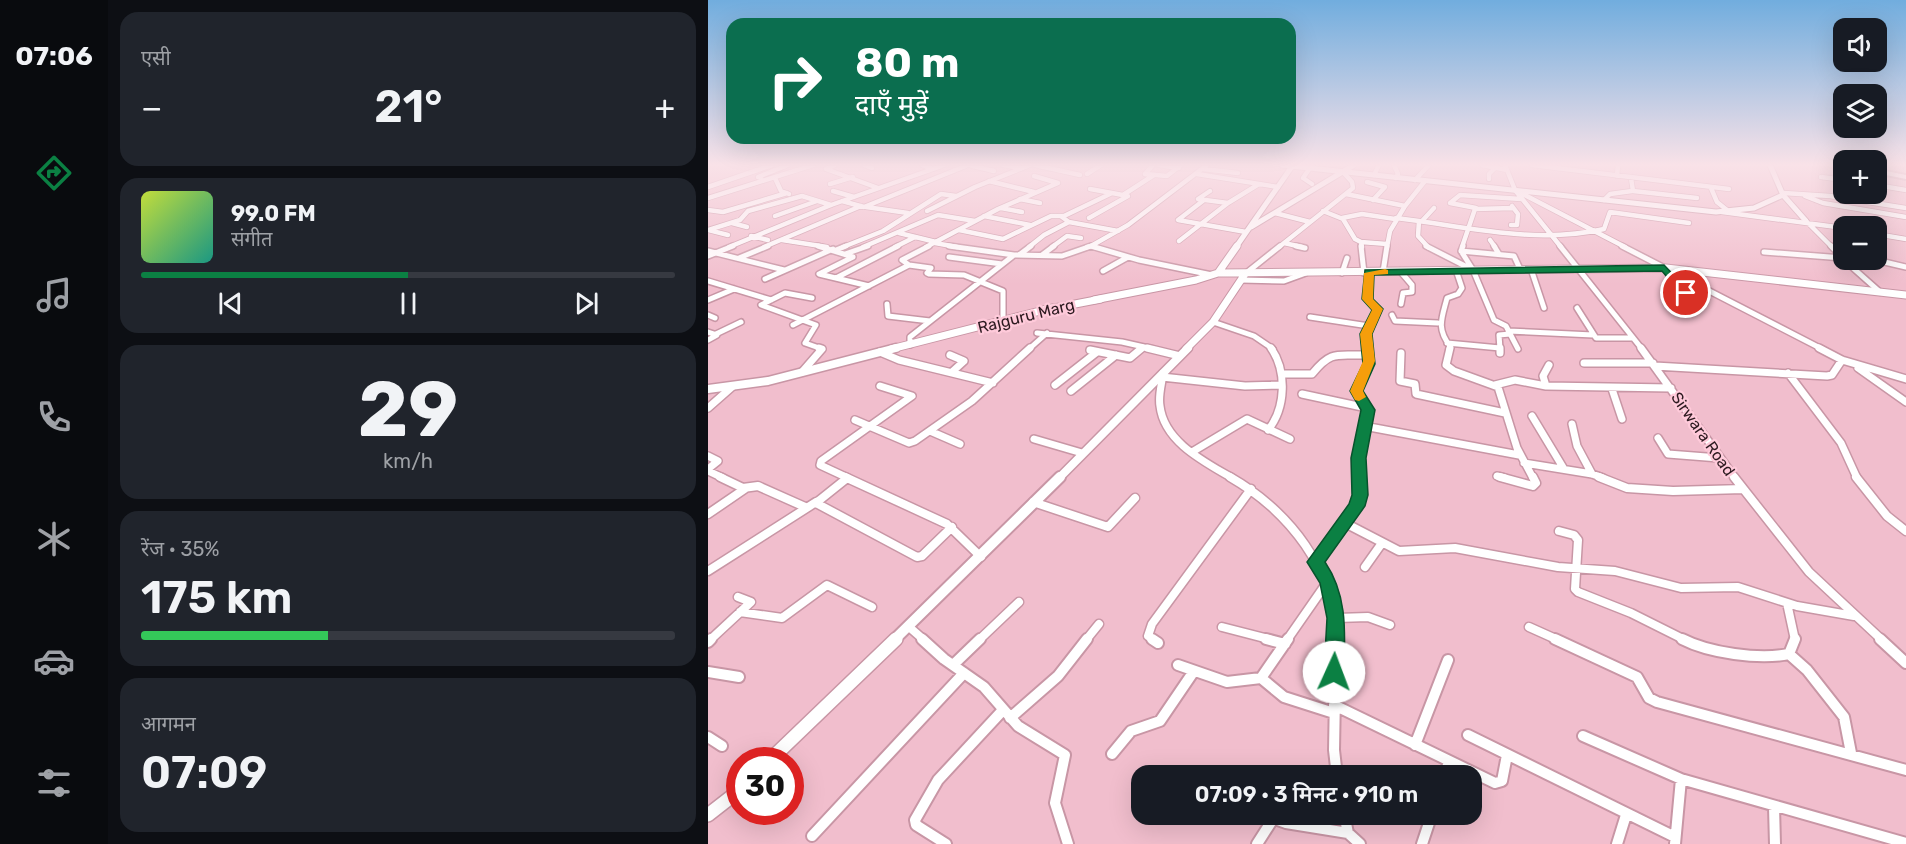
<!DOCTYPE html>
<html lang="hi">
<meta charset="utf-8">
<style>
:root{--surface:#171b24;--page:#20242c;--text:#f1f3f6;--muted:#9ea1a6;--line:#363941;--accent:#0b8043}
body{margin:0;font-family:Rubik,"Noto Sans Devanagari",sans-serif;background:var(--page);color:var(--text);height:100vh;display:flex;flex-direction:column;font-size:22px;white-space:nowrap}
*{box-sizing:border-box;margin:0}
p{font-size:20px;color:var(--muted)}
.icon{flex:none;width:33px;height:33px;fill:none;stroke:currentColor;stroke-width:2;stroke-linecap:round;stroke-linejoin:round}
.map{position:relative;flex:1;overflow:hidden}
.details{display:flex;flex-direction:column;gap:12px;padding:12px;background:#0d0f14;width:600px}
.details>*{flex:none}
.banner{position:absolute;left:18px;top:18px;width:570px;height:126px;border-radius:18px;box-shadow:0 6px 24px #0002;background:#0b6e4f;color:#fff;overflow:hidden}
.buttons{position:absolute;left:1125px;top:18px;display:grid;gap:12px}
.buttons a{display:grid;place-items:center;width:54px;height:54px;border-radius:12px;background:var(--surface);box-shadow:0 6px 24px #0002;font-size:30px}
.speed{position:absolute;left:18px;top:747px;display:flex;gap:12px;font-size:30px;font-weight:700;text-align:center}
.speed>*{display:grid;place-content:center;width:78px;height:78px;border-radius:50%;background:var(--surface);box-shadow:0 6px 24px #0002;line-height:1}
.speed .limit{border:9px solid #d22;background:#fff;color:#111}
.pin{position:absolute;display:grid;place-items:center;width:51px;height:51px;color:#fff;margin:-26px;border:3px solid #fff;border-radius:50%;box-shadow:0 2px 6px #0007}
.me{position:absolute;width:66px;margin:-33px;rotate:2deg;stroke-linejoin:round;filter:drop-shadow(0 0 4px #0008)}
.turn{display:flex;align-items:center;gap:21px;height:126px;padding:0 30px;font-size:27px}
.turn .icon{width:78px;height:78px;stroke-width:2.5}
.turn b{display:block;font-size:42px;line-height:51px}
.big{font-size:45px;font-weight:600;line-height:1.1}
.details .card{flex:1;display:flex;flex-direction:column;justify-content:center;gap:9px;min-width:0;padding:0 21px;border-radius:18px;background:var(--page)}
.details .dial{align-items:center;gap:0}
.dial b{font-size:78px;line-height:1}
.song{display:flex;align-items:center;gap:18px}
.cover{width:72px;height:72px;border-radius:9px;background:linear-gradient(135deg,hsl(70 70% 55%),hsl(170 70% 35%))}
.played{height:6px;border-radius:3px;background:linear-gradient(90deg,var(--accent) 50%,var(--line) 50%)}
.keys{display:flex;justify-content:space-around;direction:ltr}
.heat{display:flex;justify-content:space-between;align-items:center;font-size:33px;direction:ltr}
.charge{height:9px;border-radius:4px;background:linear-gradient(90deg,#34c759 35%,var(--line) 0)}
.trip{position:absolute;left:423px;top:765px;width:351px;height:60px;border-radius:18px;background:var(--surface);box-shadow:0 6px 24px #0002;font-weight:600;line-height:60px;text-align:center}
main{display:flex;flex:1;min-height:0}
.tab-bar{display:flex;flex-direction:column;width:108px;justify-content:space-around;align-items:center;background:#090b0e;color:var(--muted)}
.tab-bar .icon{width:42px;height:42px}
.tab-bar .selected{color:var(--accent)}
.tab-bar b{font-size:27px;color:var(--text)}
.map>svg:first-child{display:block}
</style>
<main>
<nav class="tab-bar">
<b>07:06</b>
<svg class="icon selected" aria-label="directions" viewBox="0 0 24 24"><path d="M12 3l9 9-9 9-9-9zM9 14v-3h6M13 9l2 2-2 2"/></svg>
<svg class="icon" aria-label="music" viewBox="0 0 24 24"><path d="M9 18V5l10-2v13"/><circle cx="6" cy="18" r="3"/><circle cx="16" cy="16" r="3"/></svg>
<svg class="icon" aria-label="phone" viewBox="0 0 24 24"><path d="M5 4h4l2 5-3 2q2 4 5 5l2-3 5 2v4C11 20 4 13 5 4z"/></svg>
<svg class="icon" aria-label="climate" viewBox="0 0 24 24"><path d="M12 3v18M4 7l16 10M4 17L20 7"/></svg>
<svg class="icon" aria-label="car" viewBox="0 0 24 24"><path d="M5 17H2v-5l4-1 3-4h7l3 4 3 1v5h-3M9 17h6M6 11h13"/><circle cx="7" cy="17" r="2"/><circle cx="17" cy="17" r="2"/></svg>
<svg class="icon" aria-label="filters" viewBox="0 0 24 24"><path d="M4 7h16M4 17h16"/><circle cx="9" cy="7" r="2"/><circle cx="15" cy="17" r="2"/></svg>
</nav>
<section class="details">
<div class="card"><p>एसी</p>
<div class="heat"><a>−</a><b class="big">21°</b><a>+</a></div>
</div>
<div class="card">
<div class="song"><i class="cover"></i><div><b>99.0 FM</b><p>संगीत</p></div></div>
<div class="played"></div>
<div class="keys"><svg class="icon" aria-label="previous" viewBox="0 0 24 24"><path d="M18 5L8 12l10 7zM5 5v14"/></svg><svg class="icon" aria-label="pause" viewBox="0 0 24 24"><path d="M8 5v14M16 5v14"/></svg><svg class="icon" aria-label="next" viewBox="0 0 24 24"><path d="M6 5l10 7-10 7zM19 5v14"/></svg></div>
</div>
<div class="card dial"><b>29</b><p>km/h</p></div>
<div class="card"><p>रेंज · 35%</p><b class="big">175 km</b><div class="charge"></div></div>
<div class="card"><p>आगमन</p><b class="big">07:09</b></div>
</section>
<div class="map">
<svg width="1198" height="844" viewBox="0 0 1198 844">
<rect width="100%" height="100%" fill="#f1becd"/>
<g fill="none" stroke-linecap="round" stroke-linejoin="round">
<g stroke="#c896a5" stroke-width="6">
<path id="minor-far4" d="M127,165L118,169L170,188
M156,165L164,168
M261,165L286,171
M295,165L313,168
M327,165L372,175
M451,165L471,168
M686,165L690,174L688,178
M774,165L799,170
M797,165L807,190L853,247
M824,165L1021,189
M602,168L595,178L604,184
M225,169L236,165
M495,169L530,173
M379,174L393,165
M437,174L459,176L473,165
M437,174L445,165
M489,174L570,187
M666,175L671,165
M909,176L910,165
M1113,177L1136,180
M53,178L50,177L80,165
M67,178L73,191L81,194
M923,178L925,191L989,198
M781,179V174L787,168
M707,180L721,165
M281,181L326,192
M659,182L677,187L665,200
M122,184L145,177
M1168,185L1198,190
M0,187L64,165
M1003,188L1009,202L1019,210
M125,191L146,197
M502,191L490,199L520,203
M809,191L917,247
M1076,193L1122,196L1198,208
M638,194L697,206L682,231L679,247
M415,195L446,175
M1097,196L1115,203L1198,217
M0,198L105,165
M312,199L332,203
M496,200L470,220L538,232
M896,200L902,194L924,191
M134,201L156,207L260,165
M697,206L717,181
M158,207L200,213
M293,208L314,212
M768,208L742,203L752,195L813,199
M0,210L15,212L79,193
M219,211L267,187L322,165
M615,211L635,219L647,239L653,242L654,247
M1014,212L1136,228
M567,213L602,222
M67,216L109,201
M276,216L322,225
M381,218L420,196L404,193
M634,218L654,214L687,219
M688,218L711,221L710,236L720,247
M711,221C773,230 834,243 896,229L902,212L981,223
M714,221L726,208
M1098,221L1124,247
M361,222L410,231
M24,223L39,227
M803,225H809L810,214L804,206
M0,230L32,220L40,211L94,196L123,205
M0,230L20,235
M251,230L295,239L343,216H356L404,193L382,189
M191,233L228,242
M1168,234L1198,239
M43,236L60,240
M74,240L119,247
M782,240L787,247
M471,241L520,203L551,184
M653,242L679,244
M227,243L249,247
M576,243L594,247
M21,247L123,205L225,169L214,165
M56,247L153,206
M135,247L175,231L233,194L248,196
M155,247L230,215L267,221
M187,247L207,237
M218,247L290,209L350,183L326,176
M321,247L336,235L361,222L354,217
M344,247L359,236L373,238
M379,247L383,246
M387,247L383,246L420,225L499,165
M571,247L645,188L644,182L635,172
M754,247L767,209L805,208"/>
</g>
<g stroke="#c896a5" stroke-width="8">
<path id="minor-far3" d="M110,246L145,257L111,274L161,286
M241,246L306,255
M383,246L431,260L504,275
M588,246L597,248
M653,246L656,273
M718,246L763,269
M755,246L753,251L765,270L786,320L798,326L810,349
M786,246L791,254
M852,246L934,349
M914,246L1114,349
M1123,246L1136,259
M128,250L138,246
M0,251L76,270
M753,251L806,256L812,269
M1056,252L1135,258
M137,254L160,246
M311,255L323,246
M334,255L346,246
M0,256L25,246
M241,257L294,264
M31,258L60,246
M1136,260L1172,292
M1168,260L1198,267
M201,265L223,268L219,273L221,274L256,275L295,291V321
M823,269L836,308
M958,270L988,305
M395,271L420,257
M692,271L704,285V292L695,293L693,304
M675,272L679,246
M634,273L639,258
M537,274L572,246
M128,278L190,246
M57,279L125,249
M533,280L576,281L598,273
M0,281L63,300
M104,298L77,293L53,305L108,325L97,343L114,349
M0,300L26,289
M179,304L180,316L222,321
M869,308L888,338H925
M0,315L7,318
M684,315L687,321L730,323
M602,317L661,326
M505,322L546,336L565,349
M85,325L201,265L194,260L221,246
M800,331L885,335
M0,332L9,335L0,340
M329,333L414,342L445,349
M8,334L33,322
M739,343L792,348
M202,345V337L306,255L354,256L383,246
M321,349L339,333
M432,349L435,347
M660,349L658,334L670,309L659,299L661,273
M741,349L742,346C728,328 734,318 739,298L750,294L754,288L748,270
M792,349L791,335L802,334"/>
</g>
<g stroke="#c896a5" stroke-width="10">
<path id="minor-far2" d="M439,348L472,356
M742,348L738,365L746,371L790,387L809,448L825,478
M792,348V353
M933,348L1027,478
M1111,348L1134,360L1198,379
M382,350L422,358L434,348
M172,352L191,360L285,383
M693,353L692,381L707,384L708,394L797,413
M242,355L256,361L244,372
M876,363H945
M947,366L1119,376L1124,375L1134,360
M1150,368L1198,402
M94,372L114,349L111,348
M455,373C454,384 450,395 452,406C456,442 497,462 524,478
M1080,373L1133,443L1149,478
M575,374H604C624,349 630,356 660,355
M454,377L537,386L574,385
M347,385L389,352
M787,385L807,380L838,386L963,388
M838,386L835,376L841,365
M904,389L914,419
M363,391L408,355
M594,394L659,408
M0,408L25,386
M824,416L856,469
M147,420L201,443L207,441L264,401L322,348
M864,424L869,446L884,474
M656,426L811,455
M560,430C578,408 579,371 563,348
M222,431L252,444
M950,438L960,454L1011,458
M326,439L374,453
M484,452L539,419L582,439
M0,456L10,461L0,469
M816,463L884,474L895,478
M0,471L15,478
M789,476L797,478
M140,478L112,465L113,461L204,396L172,386
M652,478V446L660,410L649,391L661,364L659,348"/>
</g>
<g stroke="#c896a5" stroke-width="11">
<path id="minor-far1" d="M12,477L35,488L50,486L97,507
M137,477L239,524L273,557
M522,477C581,511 628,570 628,640
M792,477L825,486L828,483L825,477
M891,477L919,488L965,491L1035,489
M1026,477L1101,572L1174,640
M1148,477L1179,516L1198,531
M138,479L108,503L209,557L214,556L244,527
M325,502L400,527L427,498
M0,514L38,488
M637,523L691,551L747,548L850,567L907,571L973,588L1030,587L1089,606L1146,616
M851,531L866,535L870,540L867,589L870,592L923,613L977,640
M608,562L649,506L652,477
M657,567L674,543
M0,571L108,502
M1079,603L1087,640
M32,612L74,618L119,585L164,607
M629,618L660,617L682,625
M200,626L216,640
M514,627L564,640
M821,627L850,640
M2,640L43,602L30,597
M271,640L311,602
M378,640L391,624
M446,640L440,636L444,624L543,489
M579,640L620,581"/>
</g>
<g stroke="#c896a5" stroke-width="14">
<path id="minor" d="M214,639L236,659L276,687L310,726L357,755L347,803L360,844
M444,639L450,643
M558,639L577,644
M628,639L626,750L629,776
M847,639L929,677L941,698L949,702L1198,770
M974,639C1001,653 1051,660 1081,654L1087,639
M1172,639L1198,663
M0,642L3,639
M1081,654L1099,670L1136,717L1143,753
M245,665L272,639
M470,665L519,682L553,678L576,697L626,713
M0,672L31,677
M553,678L580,639
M626,705L787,783L794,781L799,755
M302,718L350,676L379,639
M760,735L967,837
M875,736L973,779L1198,843
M0,737L14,746
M707,745L740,660
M404,754L423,731L452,721L486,671
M736,776L741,762
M1066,807L1067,844
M553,814L578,823L640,833
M636,814L640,833L652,844
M104,836L256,673
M238,844L208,825L207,820L230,780L295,710
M549,844L565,819
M714,844L724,814
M909,844L918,815
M967,844L973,779"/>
</g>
<g stroke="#c896a5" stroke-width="7">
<path id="tertiary-far4" d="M574,165L1008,212L1046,208L1075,195L1062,165
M543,227L646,165
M528,247L585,165"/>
</g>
<g stroke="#c896a5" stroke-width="9">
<path id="tertiary-far3" d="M510,273L958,268L1198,295
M386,300L488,280L510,273L529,246
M183,349L344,308
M478,349L505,322L537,274"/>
</g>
<g stroke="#c896a5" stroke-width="11">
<path id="tertiary-far2" d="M0,389L60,381L188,348
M351,478L480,348"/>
</g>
<g stroke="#c896a5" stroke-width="14">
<path id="tertiary-far1" d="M186,640L352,477"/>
</g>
<g stroke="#c896a5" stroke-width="16">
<path id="tertiary" d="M62,760L188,639
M0,815L32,790"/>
</g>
<g stroke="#c896a5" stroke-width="7">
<path id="secondary-far1" d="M1075,195L1098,221"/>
</g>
<g stroke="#c896a5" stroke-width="9">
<path id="secondary" d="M336,310L393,299"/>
</g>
<g stroke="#c896a5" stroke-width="4">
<path id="primary" d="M1168,169L1198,175V179L1168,173Z"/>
</g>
<use href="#minor-far4" stroke="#fff" stroke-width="4.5"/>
<use href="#minor-far3" stroke="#fff" stroke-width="5"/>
<use href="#minor-far2" stroke="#fff" stroke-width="7"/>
<use href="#minor-far1" stroke="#fff" stroke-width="8"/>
<use href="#minor" stroke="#fff" stroke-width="10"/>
<use href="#tertiary-far4" stroke="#fff" stroke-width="5"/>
<use href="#tertiary-far3" stroke="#fff" stroke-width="7"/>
<use href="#tertiary-far2" stroke="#fff" stroke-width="8"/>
<use href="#tertiary-far1" stroke="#fff" stroke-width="10"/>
<use href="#tertiary" stroke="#fff" stroke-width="13"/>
<use href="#secondary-far1" stroke="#fff" stroke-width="5"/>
<use href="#secondary" stroke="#fff" stroke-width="7"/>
<use href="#primary" fill="#fff" fill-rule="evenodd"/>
</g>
<linearGradient id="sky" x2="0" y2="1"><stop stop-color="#71adde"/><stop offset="0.58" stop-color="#f9e2e8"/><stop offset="1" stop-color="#f9e2e8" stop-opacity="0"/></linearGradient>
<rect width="1198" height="284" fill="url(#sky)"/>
<path fill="#0b8043" stroke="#07532c" stroke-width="1.5" d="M956,265L981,291V295H974L954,271L666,275L665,299L675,309L664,334L667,364L655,391L667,410L658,458L660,495L657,506L617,562C640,596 637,633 636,672L633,679L626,681L619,679L616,672L619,618L612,583L599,562L641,504L644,495L643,458L653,410L642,391L655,364L652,334L664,310L654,299L657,270Z"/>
<path fill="#f59e0b" d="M677,269L680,270V274L666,275L665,299L675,309L664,334L667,361L655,391L658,397L651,401L647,400L642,391L655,361L652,334L664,310L654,299L656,273Z"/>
<g text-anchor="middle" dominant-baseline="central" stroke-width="4.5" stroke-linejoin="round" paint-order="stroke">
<g font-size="16" fill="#2d1a20" stroke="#ffcada">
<text transform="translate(318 316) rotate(-14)">Rajguru Marg</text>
<text transform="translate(995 434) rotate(55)">Sirwara Road</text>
</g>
</g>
</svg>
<div class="buttons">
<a><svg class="icon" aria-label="sound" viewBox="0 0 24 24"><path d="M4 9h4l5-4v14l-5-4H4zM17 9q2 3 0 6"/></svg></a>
<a><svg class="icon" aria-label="layers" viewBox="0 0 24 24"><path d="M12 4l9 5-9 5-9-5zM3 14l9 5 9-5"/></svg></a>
<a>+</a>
<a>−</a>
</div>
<div class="speed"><div class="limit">30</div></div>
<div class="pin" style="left:978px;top:293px;background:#d93025"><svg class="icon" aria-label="arrive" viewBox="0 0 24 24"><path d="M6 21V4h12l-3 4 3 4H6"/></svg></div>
<svg class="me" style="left:626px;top:672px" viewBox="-20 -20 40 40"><circle r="19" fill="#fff"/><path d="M0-13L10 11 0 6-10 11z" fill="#0b8043"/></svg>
<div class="trip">07:09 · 3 मिनट · 910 m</div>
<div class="banner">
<div class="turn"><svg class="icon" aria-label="right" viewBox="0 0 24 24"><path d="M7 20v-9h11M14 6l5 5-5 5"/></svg><div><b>80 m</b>दाएँ मुड़ें</div></div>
</div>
</div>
</main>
